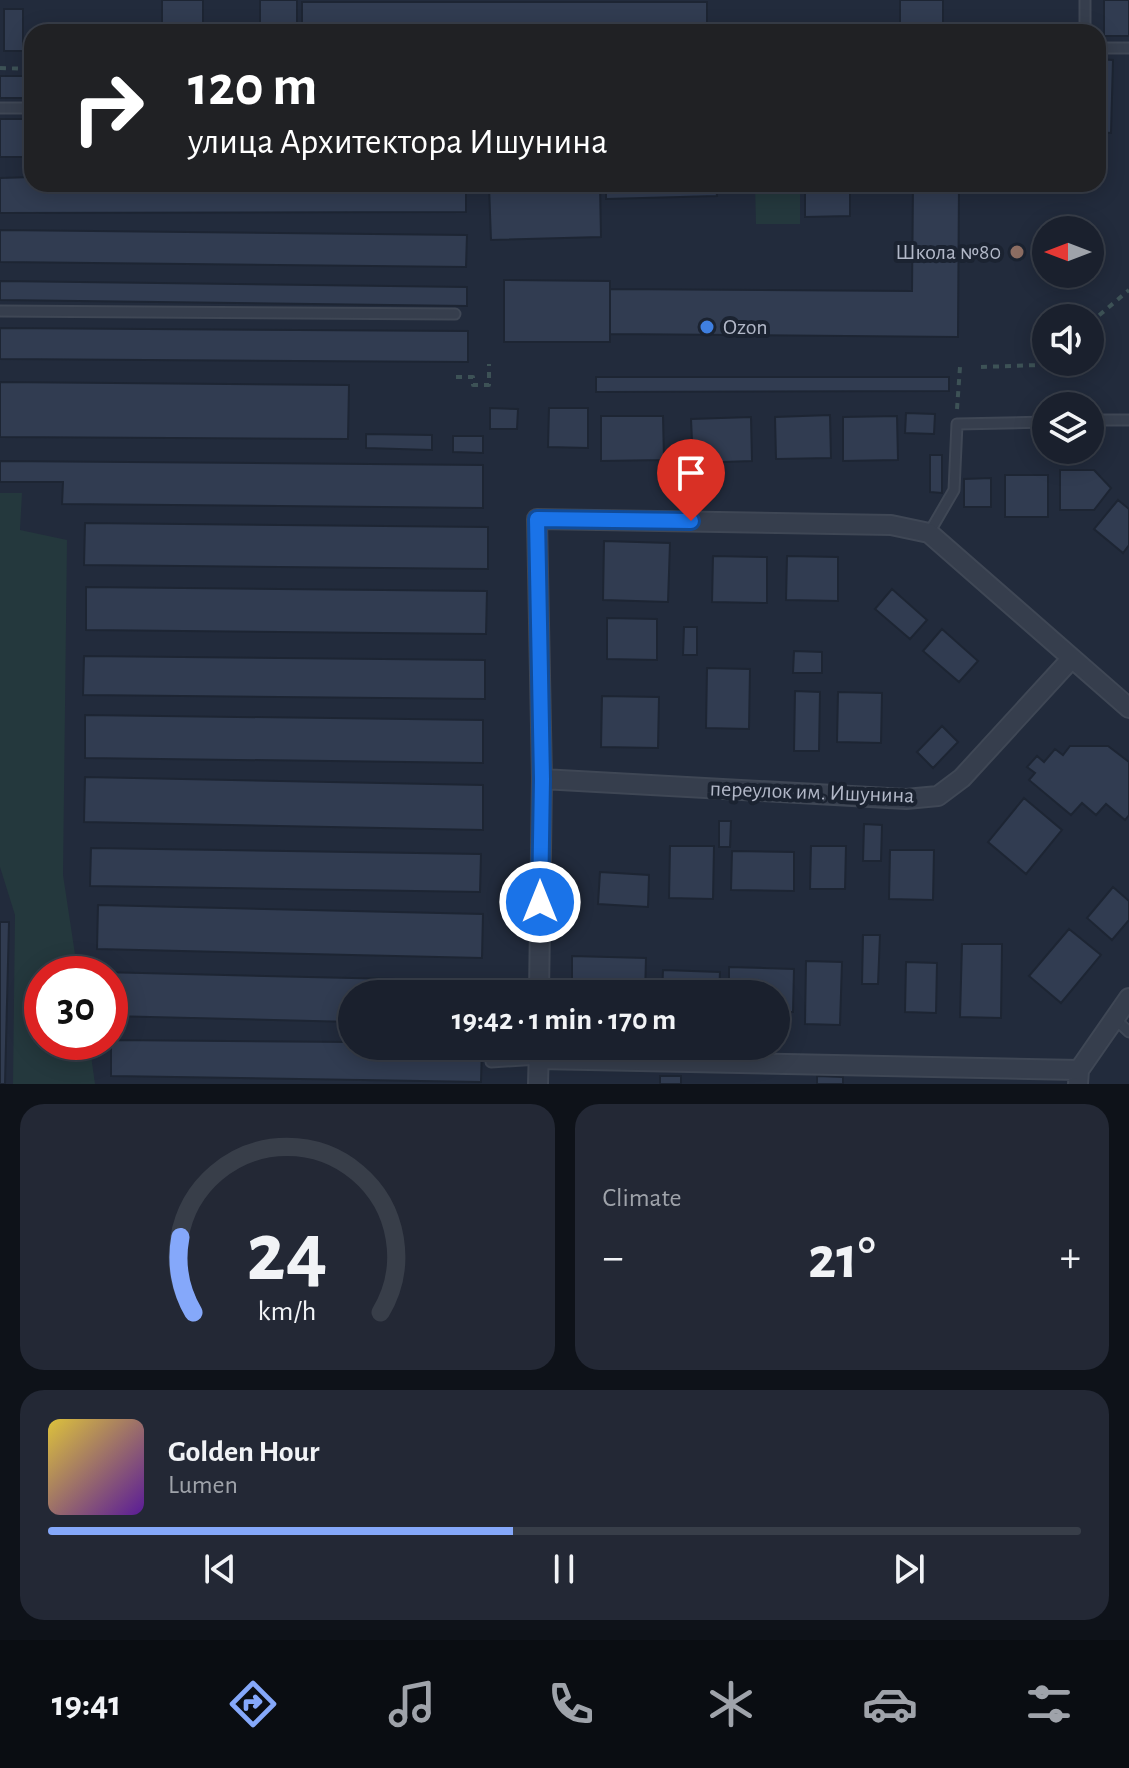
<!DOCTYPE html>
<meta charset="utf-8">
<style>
:root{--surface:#1a202d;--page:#232835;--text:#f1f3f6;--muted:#9fa3aa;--line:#383e49;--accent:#85a8fa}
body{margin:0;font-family:"Alegreya Sans",sans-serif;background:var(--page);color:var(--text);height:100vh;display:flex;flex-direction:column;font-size:30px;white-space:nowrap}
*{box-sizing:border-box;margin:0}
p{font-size:26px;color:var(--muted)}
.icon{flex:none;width:44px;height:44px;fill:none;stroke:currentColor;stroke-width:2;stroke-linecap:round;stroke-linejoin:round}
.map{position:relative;height:1084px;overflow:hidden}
.side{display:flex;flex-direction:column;gap:20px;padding:20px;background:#0e1219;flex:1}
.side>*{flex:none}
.banner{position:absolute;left:24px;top:24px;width:1082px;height:168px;border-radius:24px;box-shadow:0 4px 20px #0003,0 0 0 2px var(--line);background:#202124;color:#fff;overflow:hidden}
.needle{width:52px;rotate:270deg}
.buttons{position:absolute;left:1032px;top:216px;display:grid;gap:16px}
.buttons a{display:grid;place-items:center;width:72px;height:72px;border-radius:50%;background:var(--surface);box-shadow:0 4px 20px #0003,0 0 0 2px var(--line);font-size:40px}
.speed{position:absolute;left:24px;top:956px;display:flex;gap:16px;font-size:40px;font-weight:700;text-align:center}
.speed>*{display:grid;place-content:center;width:104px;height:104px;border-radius:50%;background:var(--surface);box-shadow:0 4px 20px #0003,0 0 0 2px var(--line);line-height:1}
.speed .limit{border:12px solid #d22;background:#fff;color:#111}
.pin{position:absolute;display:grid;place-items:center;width:68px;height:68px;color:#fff;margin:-82px -34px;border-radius:50% 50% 50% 0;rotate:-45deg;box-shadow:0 0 8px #0007}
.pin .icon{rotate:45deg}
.me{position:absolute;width:88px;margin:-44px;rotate:0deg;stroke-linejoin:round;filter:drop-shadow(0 0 6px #0008)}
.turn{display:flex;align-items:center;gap:28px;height:168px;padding:0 32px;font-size:36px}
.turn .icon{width:104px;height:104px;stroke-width:2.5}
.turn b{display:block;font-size:56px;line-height:68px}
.big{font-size:60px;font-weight:700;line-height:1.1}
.side .tile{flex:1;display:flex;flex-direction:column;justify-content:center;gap:12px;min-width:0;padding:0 28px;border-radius:24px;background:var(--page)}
.side .dial{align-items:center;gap:0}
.dial svg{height:208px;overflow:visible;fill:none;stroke:var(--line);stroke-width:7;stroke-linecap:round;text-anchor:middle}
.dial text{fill:var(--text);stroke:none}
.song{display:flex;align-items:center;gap:24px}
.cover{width:96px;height:96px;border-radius:12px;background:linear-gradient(135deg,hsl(50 70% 55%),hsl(270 70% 35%))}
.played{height:8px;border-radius:4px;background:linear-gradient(90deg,var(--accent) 45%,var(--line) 45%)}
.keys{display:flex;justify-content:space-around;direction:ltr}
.heat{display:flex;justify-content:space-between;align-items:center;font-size:44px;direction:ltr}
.side .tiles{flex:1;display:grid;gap:20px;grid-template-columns:1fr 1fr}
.tile:last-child{grid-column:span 2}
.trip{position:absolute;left:338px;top:980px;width:452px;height:80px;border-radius:40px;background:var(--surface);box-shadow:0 4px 20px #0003,0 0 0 2px var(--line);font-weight:700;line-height:80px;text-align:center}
.tabs{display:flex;height:128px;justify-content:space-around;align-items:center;background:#0a0d12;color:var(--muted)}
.tabs .icon{width:56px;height:56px}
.tabs .selected{color:var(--accent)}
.tabs b{font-size:36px;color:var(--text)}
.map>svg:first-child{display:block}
</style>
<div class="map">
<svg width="1129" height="1084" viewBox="0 0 1129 1084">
<rect width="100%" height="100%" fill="#222b3c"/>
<path fill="#24383d" d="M755,184H800V224H756Z
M0,493H22L20,530L67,540L63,875L78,974H42V1042H89L95,1084H13L15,915L0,867Z"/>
<path fill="#313c51" stroke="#1d2533" stroke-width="2" d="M162,0H203V32H162Z
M260,0H297V32H260Z
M900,0H943V32H900Z
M1104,0H1129V36H1104Z
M302,2H707V32H302Z
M4,9H23V51H4Z
M1098,59L1113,60L1111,133L1098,132Z
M0,76H32V98H0Z
M0,119H32V157H0Z
M32,177V184H466V212L0,213V178Z
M549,184H600L601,237L491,240L489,186Z
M606,184H716L717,196L606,199Z
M805,184H850V216L805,217Z
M913,184H959L958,337L610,334V289L912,291Z
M0,230L467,235L466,267L0,262Z
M504,280L610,281V342H504Z
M0,281L467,287V306L0,300Z
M0,328L468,331V362L0,359Z
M596,377H949V391L596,392Z
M0,382L349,385L348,439L0,437Z
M490,408L518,409L517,429H490Z
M549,408H588V448L548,447Z
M906,413L935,414L934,434L905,433Z
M830,415L831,458L776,459L775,417Z
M601,416H663L664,460L601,461Z
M897,416L898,460L843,461V417Z
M751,417L752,461L693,463L691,419Z
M366,434L432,435V450L366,448Z
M453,436H483V453L453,452Z
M930,455H942V493L930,492Z
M0,461L483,465V508L62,504L63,482H0Z
M1060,470H1094L1111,488L1094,510H1060Z
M1005,475H1048V517H1005Z
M991,478V507H964V479Z
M1118,500L1129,509V545L1123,553L1094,529Z
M85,523L488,527V569L84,565Z
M604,541L670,543L668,602L603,600Z
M713,556L767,557V603L712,602Z
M787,556L838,557V601L786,600Z
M86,587L487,591L486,634L86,630Z
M892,589L927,620L910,639L875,609Z
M607,618L657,619V660L607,659Z
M684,627H697V655H683Z
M942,629L978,661L959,682L923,651Z
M794,651L822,652V673H793Z
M84,656L485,660V699L83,695Z
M707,668L750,669L749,729L706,728Z
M795,691L820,692L819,751H794Z
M838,692L882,693L881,743L837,742Z
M602,696L659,697L658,748L601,747Z
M85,715L483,720V763L85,758Z
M942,726L958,742L933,768L917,752Z
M1070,746H1108L1129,762V815L1125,820L1106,804L1096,815L1082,803L1071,815L1029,780L1035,773L1027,767L1037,756L1044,762L1055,749L1063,755Z
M85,777L483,785V830L84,822Z
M1024,798L1062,830L1026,874L988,842Z
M719,821H731L730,847H719Z
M864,824L882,825L881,861H863Z
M670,846H714L713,899L669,898Z
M811,846H846L845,889H810Z
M91,848L481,854L480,892L90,886Z
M890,850H934L933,900L889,899Z
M732,851L794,852V891L731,890Z
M600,872L649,875L648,907L598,904Z
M1113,887L1129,901V920L1112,940L1087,918Z
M98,905L483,914L482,958L97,949Z
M0,922H9L5,1084H0Z
M1069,929L1101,955L1061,1003L1029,976Z
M863,935H880L878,984H862Z
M962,944H1002L1001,1018L960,1017Z
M572,956L646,958L645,994H572Z
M806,961L842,962L840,1025L805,1024Z
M906,962L937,963L936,1013L905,1012Z
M729,967L794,969L793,1012H776V994H729Z
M663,970L720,972L719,994H662Z
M100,972L482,981V994H352V1022L110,1016V974H100Z
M111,1040L352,1042V1046H482L481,1082L111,1076Z
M660,1076H681V1084H660Z
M817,1076L843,1077V1084H817Z"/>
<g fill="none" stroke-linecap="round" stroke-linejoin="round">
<g stroke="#3f4755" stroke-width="13">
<path id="lane" d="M1085,0V32
M1098,48H1129
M0,108H32
M0,311L455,314
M1090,420H1129
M929,533L954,490L957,424L1046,422
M1115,1019L1129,1032
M491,1062L539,1059"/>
</g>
<g stroke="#3f4755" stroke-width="22">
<path id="street" d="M542,779L906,799L938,796L962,778L1072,658
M539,994L542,779L537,519L891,525L929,533L1129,708
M539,1059L1079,1070
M538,1084L539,1046
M1078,1084L1079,1070L1129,998"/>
</g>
<path stroke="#3d5256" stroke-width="4" stroke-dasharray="6 6" stroke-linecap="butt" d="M0,68L32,69
M1090,323L1129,290
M981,367L1040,365L1046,360
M456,377H473V385H489V364
M957,409L960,367"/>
<use href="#lane" stroke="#363e4d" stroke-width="9"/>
<use href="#street" stroke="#363e4d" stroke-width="18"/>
</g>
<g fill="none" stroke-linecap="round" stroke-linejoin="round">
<g stroke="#114b97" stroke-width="20">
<path id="route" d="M540,902L542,779L537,519L691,521"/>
</g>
<use href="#route" stroke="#1a73e8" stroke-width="14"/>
</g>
<circle fill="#8d6e63" stroke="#1b2331" stroke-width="3" cx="1017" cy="252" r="8"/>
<circle fill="#3f7fe0" stroke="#1b2331" stroke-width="3" cx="707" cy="327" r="8"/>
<g text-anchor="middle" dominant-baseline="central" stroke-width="8" stroke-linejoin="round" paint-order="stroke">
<g font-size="22" fill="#b2b8c8" stroke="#1b2331" text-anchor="end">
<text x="1001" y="252">Школа №80</text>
<text x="723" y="327" text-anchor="start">Ozon</text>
</g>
<g font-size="22" fill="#b2b8c8" stroke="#1b2331">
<text transform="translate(812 792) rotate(2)">переулок им. Ишунина</text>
</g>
</g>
</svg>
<div class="buttons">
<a><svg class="needle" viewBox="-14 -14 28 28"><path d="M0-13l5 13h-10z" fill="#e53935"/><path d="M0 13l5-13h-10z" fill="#9fa3aa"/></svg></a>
<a><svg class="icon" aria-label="sound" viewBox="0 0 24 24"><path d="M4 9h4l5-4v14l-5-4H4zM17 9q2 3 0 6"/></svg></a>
<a><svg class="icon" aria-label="layers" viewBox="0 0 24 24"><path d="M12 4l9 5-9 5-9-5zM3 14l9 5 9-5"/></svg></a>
</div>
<div class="speed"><div class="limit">30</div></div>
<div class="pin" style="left:691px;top:521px;background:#d93025"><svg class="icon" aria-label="arrive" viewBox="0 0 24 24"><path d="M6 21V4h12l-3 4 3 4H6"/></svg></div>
<svg class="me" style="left:540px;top:902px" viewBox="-20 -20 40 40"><circle r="17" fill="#1a73e8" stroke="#fff" stroke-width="3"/><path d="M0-11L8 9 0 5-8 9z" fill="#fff"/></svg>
<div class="trip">19:42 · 1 min · 170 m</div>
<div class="banner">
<div class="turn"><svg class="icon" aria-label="right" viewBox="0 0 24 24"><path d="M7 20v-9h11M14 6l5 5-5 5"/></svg><div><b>120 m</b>улица Архитектора Ишунина</div></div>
</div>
</div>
<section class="side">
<div class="tiles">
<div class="tile dial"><svg viewBox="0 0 100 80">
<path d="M14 69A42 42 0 1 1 86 69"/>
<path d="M14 69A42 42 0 0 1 9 40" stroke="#85a8fa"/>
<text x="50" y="56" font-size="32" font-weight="700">24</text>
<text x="50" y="72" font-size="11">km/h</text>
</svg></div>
<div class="tile"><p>Climate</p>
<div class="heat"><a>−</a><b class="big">21°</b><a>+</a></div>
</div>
<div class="tile">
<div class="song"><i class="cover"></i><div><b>Golden Hour</b><p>Lumen</p></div></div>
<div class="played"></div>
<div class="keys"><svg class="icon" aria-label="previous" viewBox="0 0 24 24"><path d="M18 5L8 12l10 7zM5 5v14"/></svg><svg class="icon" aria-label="pause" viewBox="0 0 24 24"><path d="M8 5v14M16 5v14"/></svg><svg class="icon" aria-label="next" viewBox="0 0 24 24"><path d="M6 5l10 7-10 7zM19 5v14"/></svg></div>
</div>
</div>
</section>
<nav class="tabs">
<b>19:41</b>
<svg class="icon selected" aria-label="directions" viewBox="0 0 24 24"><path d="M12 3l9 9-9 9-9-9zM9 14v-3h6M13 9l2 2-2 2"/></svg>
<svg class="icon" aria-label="music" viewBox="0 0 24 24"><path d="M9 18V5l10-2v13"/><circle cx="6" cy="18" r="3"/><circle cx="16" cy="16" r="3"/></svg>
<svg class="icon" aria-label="phone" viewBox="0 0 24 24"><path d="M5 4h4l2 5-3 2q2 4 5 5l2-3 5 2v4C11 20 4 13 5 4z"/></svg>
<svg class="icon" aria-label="climate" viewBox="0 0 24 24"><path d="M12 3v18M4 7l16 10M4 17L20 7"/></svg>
<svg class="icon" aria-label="car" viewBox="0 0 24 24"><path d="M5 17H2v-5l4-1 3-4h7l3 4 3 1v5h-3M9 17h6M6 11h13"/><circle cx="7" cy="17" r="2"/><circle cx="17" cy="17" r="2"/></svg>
<svg class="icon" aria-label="filters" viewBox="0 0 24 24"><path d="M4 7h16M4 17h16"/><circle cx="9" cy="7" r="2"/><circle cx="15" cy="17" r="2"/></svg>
</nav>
